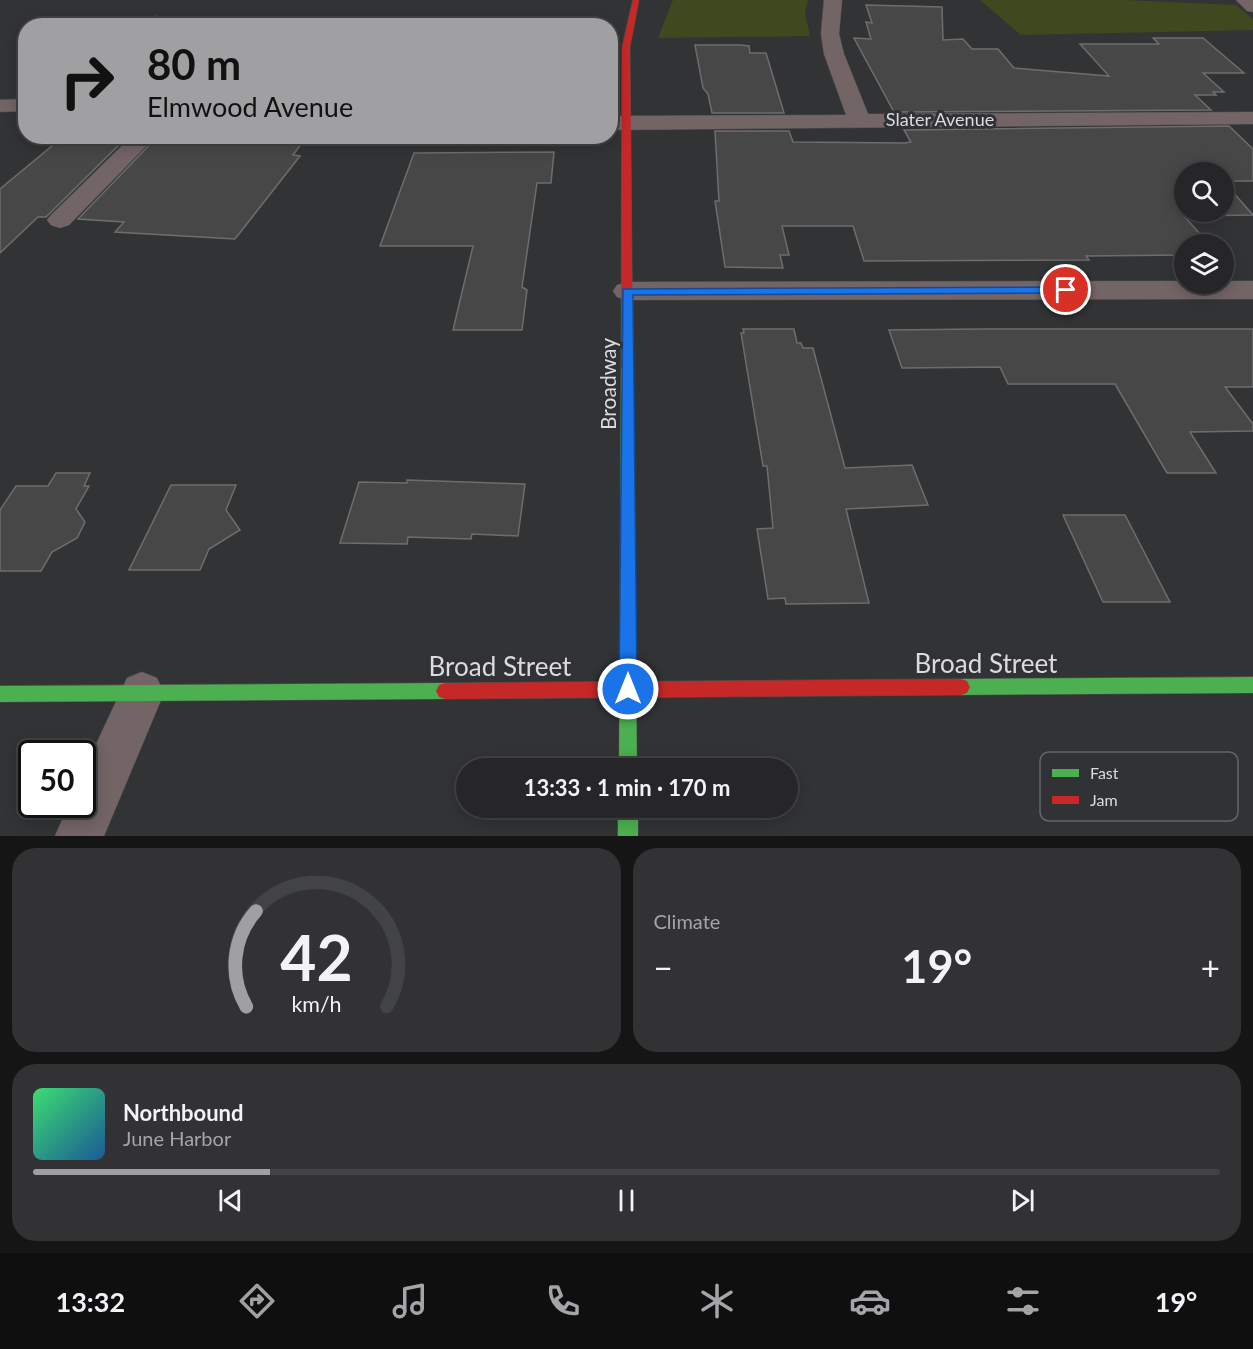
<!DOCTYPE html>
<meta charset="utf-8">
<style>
:root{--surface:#262628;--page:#323234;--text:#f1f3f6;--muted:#a4a5a8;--line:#424345;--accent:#a0a0a3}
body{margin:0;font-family:Lato,sans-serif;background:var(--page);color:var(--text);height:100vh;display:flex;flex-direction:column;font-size:22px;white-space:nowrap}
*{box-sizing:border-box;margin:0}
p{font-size:20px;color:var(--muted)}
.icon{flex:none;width:33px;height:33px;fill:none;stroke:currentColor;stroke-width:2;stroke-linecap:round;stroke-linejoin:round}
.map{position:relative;height:836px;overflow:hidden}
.sheet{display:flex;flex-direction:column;gap:12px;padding:12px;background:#151516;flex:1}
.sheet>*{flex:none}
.guide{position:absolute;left:18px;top:18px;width:600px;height:126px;border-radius:24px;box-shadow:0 3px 15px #0003,0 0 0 2px var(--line);background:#a0a0a3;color:#111;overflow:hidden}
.buttons{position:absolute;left:1174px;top:162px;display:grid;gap:12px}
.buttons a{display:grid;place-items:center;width:60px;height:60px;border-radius:50%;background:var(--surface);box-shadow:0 3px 15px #0003,0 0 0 2px var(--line);font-size:30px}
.speed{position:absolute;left:18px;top:740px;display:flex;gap:12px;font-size:30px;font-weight:700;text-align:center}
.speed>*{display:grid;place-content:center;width:78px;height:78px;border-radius:50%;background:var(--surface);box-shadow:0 3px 15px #0003,0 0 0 2px var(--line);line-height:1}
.speed .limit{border:3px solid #111;border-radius:9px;background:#fff;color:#111}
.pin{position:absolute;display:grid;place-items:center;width:51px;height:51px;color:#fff;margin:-26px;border:3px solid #fff;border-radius:50%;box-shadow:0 2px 6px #0007}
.me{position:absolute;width:66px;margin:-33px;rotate:0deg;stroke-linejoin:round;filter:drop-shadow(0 0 4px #0008)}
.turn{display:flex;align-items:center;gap:21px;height:126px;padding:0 30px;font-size:27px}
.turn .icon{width:78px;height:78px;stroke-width:2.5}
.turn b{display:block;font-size:42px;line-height:51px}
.big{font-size:45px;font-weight:700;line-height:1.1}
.sheet .card{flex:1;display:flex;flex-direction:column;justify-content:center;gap:9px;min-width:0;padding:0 21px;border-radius:24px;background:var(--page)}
.sheet .dial{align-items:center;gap:0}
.dial svg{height:156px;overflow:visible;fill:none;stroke:var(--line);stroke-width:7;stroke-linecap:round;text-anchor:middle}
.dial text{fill:var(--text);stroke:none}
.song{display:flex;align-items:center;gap:18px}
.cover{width:72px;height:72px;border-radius:9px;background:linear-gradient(135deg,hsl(140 70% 55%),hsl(210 70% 35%))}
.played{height:6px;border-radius:3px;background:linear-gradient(90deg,var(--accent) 20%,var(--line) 20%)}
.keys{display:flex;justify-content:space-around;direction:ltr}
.heat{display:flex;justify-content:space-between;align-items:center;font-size:33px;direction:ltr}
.sheet .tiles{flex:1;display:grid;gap:12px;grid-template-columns:1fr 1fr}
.card:last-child{grid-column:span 2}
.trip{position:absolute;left:456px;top:758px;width:342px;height:60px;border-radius:30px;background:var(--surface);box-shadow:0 3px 15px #0003,0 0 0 2px var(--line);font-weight:700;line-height:60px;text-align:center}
.tabs{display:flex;height:96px;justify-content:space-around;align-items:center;background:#0f0f10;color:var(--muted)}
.tabs .icon{width:42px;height:42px}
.tabs .current{color:var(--accent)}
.tabs b{font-size:27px;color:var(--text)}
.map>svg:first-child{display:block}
</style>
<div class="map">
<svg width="1253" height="836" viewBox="0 0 1253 836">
<rect width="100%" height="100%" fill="#323335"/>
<path fill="#3e491f" d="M673,0H808L805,13L810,36L658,38Z
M980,0H1124L1236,5L1253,19V30L1021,35Z"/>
<path fill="#474748" stroke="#6e6d6e" stroke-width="1.5" d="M866,5L942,7L943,40L963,39L972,49H998L1014,68L1109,76L1080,44H1159L1153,38H1203L1244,73H1203L1224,92H1213L1216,95H1195L1211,110L894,112L854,38L871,39L866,22L872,23Z
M695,45H741L749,46L750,53H766L784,113H712L708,94L703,88Z
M1229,126L1253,149V181H1224V172H1185V212H1224V182L1253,215L1184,216L1209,244H1185V255L1086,256L1089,260L864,261L853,226H782L789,255H780L783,268L725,267L715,201H719L715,131H789L793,142L905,143L911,142L904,130Z
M64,136H128L46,217H38L0,253V189Z
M158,136H208L206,138L302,143L293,155L300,156L235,239L115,232L124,222L78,219Z
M554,152L551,183H537L522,287L527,290L522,330H453L473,246H380L414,153Z
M743,329H794L797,343H801L803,348H813L845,468L912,465L928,505L846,509L869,603L786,604L785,598L768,599L757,529L773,528L767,466H763L741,333H744Z
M982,329H1253V387H1225L1253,424V431L1190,432L1216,473H1167L1115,384H1008L1000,367L902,368L889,330Z
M56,473H90L84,486H89L76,509L85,522L77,538L52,552L41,571H0V510L16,486H48Z
M407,480L525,484L518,536L472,534L471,539L408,537L407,544L340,543L359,482L407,483Z
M171,485H236L226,510L240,530L209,549L200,570H129Z
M1063,515H1125L1170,602H1103Z"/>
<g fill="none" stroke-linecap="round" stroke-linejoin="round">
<g stroke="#4e4e4f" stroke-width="1">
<path id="street" d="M824,0H842L839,34L844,54L868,114L1253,112V124L610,130V116L846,115L824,54L821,34Z
M1236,0H1253V12L1247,11Z
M158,16L167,21L164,26H143L152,17Z
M26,99V111L0,112V100Z
M132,136H156L69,225L60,228L51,225L47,220L51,215Z
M1185,281H1253V299L627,300L617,297L613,291L617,285L627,282Z
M142,672L157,678L164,693L104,836H55L69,804H82V774L127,678Z"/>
</g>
<g stroke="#4e4e4f" stroke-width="1">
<path id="fast" d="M627,364L633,368L637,768H619L621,368Z
M1253,677V693L961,695L955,693L952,687L955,681L961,679Z
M445,683L451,685L454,691L451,697L445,699L0,702V686Z
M618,807H638V836H618Z"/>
</g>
<g stroke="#4e4e4f" stroke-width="1">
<path id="jam" d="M633,0H639L630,47L633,368L627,372L621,368L622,47Z
M961,679L967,681L970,687L967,693L961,695L445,699L439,697L436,691L439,685L445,683Z"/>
</g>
<use href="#street" fill="#736466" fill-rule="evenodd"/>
<use href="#fast" fill="#4caf50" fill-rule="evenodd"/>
<use href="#jam" fill="#c62828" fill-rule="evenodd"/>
</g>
<path fill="#1a73e8" stroke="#114b97" stroke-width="1.5" d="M1066,287L1072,290L1071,293L633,295L637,689L634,695L628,698L622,695L619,689L623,289Z"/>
<g text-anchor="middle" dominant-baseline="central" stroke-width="6" stroke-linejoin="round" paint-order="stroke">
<g font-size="18" fill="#dbdbde" stroke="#313236">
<text x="940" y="119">Slater Avenue</text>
</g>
<g font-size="21" fill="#dbdbde" stroke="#313236">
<text transform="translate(607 384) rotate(-90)">Broadway</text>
</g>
<g font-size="26" fill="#dbdbde" stroke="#313236">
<text x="986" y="663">Broad Street</text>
<text x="500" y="666">Broad Street</text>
</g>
</g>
<rect x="1040" y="752" width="198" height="69" rx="9" fill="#313236" stroke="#646568" stroke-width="1.5"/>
<rect x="1052" y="769" width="27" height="8" fill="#4caf50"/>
<rect x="1052" y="796" width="27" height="8" fill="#c62828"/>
<g font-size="16" fill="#dbdbde">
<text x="1090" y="779">Fast</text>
<text x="1090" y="806">Jam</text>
</g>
</svg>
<div class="buttons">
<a><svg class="icon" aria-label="search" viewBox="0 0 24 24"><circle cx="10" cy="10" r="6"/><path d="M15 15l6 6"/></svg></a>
<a><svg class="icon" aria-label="layers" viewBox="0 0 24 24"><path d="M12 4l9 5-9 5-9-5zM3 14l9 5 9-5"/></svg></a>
</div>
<div class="speed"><div class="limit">50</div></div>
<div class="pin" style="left:1066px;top:290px;background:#d93025"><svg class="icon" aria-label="arrive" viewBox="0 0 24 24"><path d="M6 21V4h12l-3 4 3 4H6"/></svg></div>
<svg class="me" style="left:628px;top:689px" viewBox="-20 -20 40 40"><circle r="17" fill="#1a73e8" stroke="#fff" stroke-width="3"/><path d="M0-11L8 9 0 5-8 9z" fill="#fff"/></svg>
<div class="trip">13:33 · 1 min · 170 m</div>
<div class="guide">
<div class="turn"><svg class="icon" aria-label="right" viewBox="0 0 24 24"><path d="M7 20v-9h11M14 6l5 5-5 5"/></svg><div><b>80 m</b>Elmwood Avenue</div></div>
</div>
</div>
<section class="sheet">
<div class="tiles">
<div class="card dial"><svg viewBox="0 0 100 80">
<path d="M14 69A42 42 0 1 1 86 69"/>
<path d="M14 69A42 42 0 0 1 19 20" stroke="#a0a0a3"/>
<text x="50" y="56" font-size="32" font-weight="700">42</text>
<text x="50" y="72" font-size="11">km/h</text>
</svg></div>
<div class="card"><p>Climate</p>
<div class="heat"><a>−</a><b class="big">19°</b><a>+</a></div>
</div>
<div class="card">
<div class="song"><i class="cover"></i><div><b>Northbound</b><p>June Harbor</p></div></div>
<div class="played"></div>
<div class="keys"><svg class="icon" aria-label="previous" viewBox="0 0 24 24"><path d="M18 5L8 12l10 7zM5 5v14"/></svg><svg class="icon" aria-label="pause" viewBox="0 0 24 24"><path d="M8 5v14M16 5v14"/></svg><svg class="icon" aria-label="next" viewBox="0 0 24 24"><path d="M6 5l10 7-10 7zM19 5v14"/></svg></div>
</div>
</div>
</section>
<nav class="tabs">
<b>13:32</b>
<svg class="icon current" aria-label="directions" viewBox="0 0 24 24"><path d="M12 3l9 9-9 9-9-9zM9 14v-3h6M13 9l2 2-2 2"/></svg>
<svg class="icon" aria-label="music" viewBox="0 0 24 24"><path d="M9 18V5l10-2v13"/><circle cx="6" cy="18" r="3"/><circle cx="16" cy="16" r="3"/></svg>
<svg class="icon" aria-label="phone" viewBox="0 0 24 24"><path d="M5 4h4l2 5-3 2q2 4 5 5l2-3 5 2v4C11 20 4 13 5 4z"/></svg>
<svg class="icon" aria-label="climate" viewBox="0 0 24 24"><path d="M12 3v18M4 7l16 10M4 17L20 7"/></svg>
<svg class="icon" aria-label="car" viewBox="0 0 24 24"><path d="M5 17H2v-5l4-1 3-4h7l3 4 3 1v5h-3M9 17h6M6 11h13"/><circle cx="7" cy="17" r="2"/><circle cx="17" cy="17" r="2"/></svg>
<svg class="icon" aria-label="filters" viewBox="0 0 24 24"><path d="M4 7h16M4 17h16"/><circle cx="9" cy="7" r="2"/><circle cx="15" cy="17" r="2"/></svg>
<b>19°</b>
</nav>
